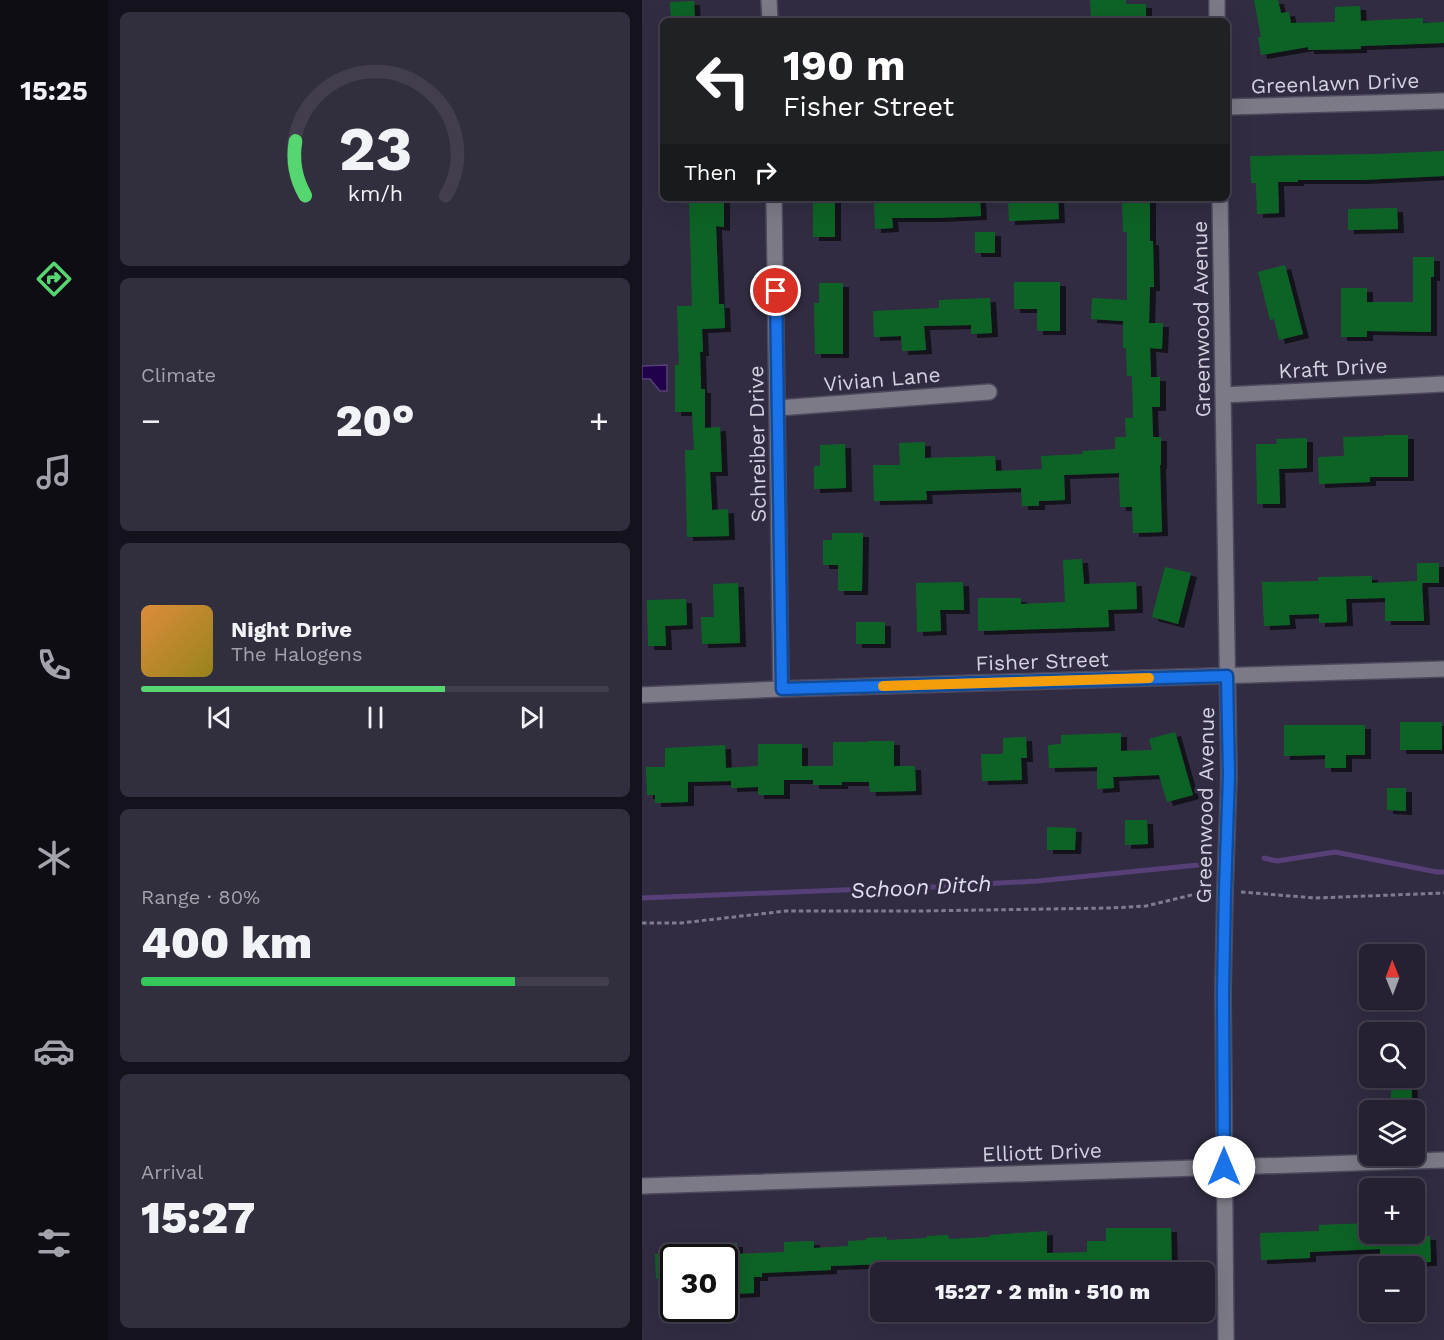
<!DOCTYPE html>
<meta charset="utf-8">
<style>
:root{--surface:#252132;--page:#312e3e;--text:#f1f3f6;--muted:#a3a3ac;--line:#423e4d;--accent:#56d671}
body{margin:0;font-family:"Work Sans",sans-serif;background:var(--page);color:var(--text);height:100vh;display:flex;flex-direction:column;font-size:22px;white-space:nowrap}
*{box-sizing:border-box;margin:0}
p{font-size:20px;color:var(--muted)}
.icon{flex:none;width:33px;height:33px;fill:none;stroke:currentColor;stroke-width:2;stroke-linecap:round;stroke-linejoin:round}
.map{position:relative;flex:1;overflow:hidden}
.side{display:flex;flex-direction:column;gap:12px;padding:12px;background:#14121c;width:534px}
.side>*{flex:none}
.guide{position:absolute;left:18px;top:18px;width:570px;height:183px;border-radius:9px;box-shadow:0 6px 24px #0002,0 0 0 2px var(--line);background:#202124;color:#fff;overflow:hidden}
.needle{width:39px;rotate:359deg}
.controls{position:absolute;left:717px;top:944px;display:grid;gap:12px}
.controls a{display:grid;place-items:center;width:66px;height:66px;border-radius:9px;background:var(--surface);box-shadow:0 6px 24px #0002,0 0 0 2px var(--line);font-size:30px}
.speed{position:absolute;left:18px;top:1244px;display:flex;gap:12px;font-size:30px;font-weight:700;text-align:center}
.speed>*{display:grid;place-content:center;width:78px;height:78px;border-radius:50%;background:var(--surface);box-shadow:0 6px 24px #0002,0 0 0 2px var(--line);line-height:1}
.speed .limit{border:3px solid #111;border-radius:9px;background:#fff;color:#111}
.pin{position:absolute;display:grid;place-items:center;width:51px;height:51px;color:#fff;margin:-26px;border:3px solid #fff;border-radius:50%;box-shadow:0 2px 6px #0007}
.me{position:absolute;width:66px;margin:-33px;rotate:0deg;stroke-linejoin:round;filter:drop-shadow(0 0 4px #0008)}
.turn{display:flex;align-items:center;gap:21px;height:126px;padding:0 24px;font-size:27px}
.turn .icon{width:78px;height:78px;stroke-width:2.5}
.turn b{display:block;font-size:42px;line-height:51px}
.then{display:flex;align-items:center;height:57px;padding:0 24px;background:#0003;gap:12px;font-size:22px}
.big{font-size:45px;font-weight:800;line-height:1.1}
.side .widget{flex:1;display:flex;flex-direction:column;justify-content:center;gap:9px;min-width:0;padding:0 21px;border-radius:9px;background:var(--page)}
.side .dial{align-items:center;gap:0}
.dial svg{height:156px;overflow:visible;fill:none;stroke:var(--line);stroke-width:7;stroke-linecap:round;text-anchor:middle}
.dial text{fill:var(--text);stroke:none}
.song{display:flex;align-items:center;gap:18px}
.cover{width:72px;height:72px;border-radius:9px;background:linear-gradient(135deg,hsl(30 70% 55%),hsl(50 70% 35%))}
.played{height:6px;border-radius:3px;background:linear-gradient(90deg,var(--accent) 65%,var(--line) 65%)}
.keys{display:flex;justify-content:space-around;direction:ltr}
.heat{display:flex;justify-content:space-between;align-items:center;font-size:33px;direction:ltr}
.charge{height:9px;border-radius:4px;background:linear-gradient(90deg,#34c759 80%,var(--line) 0)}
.trip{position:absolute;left:228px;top:1262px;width:345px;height:60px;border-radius:9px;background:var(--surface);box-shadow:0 6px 24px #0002,0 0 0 2px var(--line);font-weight:800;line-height:60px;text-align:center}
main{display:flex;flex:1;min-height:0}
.tab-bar{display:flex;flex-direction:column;width:108px;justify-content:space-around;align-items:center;background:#0f0d14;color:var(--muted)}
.tab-bar .icon{width:42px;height:42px}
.tab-bar .selected{color:var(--accent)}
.tab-bar b{font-size:27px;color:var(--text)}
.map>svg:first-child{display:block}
</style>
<main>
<nav class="tab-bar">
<b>15:25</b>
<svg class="icon selected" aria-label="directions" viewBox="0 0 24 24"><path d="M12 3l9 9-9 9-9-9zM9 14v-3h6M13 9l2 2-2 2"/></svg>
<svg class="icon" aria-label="music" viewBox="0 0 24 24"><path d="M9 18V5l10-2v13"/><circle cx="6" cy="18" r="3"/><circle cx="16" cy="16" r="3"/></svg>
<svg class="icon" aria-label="phone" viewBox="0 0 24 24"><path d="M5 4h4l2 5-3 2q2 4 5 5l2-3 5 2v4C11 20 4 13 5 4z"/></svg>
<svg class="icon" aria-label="climate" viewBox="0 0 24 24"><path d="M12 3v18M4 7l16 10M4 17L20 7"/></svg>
<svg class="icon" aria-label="car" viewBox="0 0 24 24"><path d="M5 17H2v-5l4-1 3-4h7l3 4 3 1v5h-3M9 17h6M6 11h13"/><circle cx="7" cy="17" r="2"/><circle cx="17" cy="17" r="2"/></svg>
<svg class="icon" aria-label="filters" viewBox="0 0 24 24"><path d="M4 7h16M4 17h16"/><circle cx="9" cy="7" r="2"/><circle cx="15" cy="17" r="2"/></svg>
</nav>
<section class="side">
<div class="widget dial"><svg viewBox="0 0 100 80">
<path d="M14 69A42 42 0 1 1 86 69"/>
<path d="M14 69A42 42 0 0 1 9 41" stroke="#56d671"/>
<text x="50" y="56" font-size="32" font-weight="700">23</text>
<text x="50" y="72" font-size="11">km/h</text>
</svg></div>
<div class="widget"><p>Climate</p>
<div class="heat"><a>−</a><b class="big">20°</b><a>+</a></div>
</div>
<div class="widget">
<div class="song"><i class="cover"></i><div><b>Night Drive</b><p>The Halogens</p></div></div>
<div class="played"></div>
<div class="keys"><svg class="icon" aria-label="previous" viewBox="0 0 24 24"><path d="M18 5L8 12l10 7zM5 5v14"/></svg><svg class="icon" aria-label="pause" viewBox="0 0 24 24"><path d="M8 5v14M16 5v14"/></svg><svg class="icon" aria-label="next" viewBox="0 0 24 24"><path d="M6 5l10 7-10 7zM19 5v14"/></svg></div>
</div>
<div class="widget"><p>Range · 80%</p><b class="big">400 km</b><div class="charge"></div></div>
<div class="widget"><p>Arrival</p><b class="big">15:27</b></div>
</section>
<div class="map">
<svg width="802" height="1340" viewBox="0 0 802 1340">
<defs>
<filter id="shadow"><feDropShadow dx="6" dy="4" stdDeviation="0" flood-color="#0009"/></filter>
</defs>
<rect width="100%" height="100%" fill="#312c42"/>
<path fill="#22014b" stroke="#573f77" stroke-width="1.5" d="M25,365V391H18L8,379H0V366Z"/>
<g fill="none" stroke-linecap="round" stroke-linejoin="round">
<path stroke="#573f77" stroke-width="5" d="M622,858L635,861L693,852L795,872H802
M0,898L273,887H318L338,884L396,881L556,865"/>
</g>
<path fill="#0f6428" filter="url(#shadow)" d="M448,0H484V4H504V21H449Z
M612,0H636L639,13L647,12L649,23L693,22V7L718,6L719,21L781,18V23L802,22V43L719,46V49L666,50V47L619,55L616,37H619Z
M52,1L53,21H29L28,2Z
M802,151V176L720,180H656V182H636L637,213L615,214L614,183H609L608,156L734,154Z
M47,198L82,199V227L74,226L77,304H82L83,328L60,329L61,352H58L59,389H63V428L78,427L80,472H68L70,510L86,509L87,536L45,537L43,450H52L50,412H33V365H37L35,306H50Z
M171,198H193V237H171Z
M232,198H338L339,216L293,218H250L251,228L233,229Z
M366,198H416L417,219L367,221Z
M480,198H508V241H511L512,287H508L507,323H521L520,349L508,348L509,377H518V407H510L511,437H519V465H518L520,532L491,533L490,507H478L477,473L422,475L423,500L397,501V506H380L379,488L284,491L285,500L232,501L231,465H258L257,443L283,442V458L353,456L354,471L400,469L399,456L441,454L440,451L473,449V437H484L483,418H491L490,376H485L484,348H481V321L449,319L450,298L485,300V232H481Z
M755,208L756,229L706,230V209Z
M333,232H353V253H333Z
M771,257H792V277H789V332L725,331V337H699V288H725V302H771Z
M643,265L661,334L637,340L632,319L628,320L616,272Z
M372,282H418V331H395V309H372Z
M177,283H201V354H173L172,303H177Z
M348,298L350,333L329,334V325L282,326L284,350L260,351L259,336L232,337L231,311L297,308V300Z
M742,435H766V477H728V482L677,484L676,457L702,456L701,437L742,436Z
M665,438V468L637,469L638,504H615L614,444H635L634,439Z
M203,444L204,488L172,489V466H178V445Z
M190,533H221L220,591H196V565H181V540H190Z
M440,559L442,584L494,582L495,609L466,610L467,627L336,631V598H379V604L423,602L421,560Z
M775,563H797V583H780L782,621H743V598L704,599L705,622L677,623V614L647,615L648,625L622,626L620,582L676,581V577L730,576V583L775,581Z
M523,567L549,573L536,624L510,617Z
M321,582L322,610H298L299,631L275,632L274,583Z
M96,583L98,643L60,644L59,617H72L71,584Z
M44,599L45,625L23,626L24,646H6L5,600Z
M214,622H243V644H214Z
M758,722H800V750H758Z
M642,725H723V755H704V768H683V755L642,756Z
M533,732L551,795L525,802L517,775L471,777L472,788L455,789V767L407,768L406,745L419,744V735L479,733V751L510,750L507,739Z
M384,737L385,758H379L380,780L340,781L339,754H361V738Z
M226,741H252V766H273L274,791L228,792L227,782H200V785H171V780H142V795H116V787L89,788V781L46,782V802L13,803V795H5L4,767H23V748L83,745L84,768L116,766V744H160V766H191V742H226Z
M745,788H764V811L745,810Z
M483,820H505L506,844L483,845Z
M405,827L434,828L433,850H405Z
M749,1077H769L770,1099L749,1100Z
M726,1223V1233H776V1236H788L789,1262L738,1263V1249L668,1252V1258L619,1260L618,1233L677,1231V1225Z
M464,1228H529L530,1272H467V1267L431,1269V1272H382V1260L331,1262V1261L189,1266V1270L120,1273V1277H112V1293L92,1294V1281H82V1257H32V1278L14,1279L13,1254H22V1246L95,1243V1254L142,1252V1242L172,1241V1248L206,1246V1241L224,1240V1238L245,1237V1240L285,1238V1236L306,1235L307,1239L348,1237V1235L405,1231V1253L445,1252V1241H464Z"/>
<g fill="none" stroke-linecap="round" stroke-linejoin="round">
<g stroke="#4e4a5e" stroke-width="18">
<path id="minor" d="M127,0L128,21
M575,0V21
M585,107L802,101
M132,198L139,689
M578,198L587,775L583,891L581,992L584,1340
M582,395L802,384
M136,408L347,392
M0,695L139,689L802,669
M0,1186L802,1160"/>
</g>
<path stroke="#807c8e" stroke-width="3" stroke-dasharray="4.5 3" stroke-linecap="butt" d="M599,892L673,898L802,893
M0,923H39L144,911H277L469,908L504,906L562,892H569"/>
<use href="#minor" stroke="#7c7a86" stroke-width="15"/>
</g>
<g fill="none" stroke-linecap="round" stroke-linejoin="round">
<g stroke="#114b97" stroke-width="15">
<path id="route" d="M134,291L140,689L585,676L587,775L583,891L581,992L582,1167"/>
</g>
<use href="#route" stroke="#1a73e8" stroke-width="10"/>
<path stroke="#f59e0b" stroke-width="10" d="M241,686L507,678"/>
</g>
<g text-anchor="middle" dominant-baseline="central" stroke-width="6" stroke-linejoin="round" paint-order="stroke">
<g font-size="21" fill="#d3d0df" stroke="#312c42">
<text transform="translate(693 83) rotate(-2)">Greenlawn Drive</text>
<text transform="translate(559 319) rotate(-91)">Greenwood Avenue</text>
<text transform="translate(691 368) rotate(-3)">Kraft Drive</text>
<text transform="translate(240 379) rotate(-5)">Vivian Lane</text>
<text transform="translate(115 444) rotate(-91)">Schreiber Drive</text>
<text transform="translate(400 661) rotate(-2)">Fisher Street</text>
<text transform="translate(563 805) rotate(-89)">Greenwood Avenue</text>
<text transform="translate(400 1152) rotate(-2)">Elliott Drive</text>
</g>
<g font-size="22" font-style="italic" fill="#e1ddf3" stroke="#312c42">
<text transform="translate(279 887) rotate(-3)">Schoon Ditch</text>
</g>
</g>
</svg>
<div class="controls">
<a><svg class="needle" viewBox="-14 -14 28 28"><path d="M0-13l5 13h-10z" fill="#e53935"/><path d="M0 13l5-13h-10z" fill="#a3a3ac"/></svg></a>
<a><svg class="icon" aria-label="search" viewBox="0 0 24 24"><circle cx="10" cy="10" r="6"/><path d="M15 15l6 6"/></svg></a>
<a><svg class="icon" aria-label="layers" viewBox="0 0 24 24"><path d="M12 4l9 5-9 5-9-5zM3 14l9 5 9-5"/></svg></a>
<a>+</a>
<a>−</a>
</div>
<div class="speed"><div class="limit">30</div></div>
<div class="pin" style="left:134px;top:291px;background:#d93025"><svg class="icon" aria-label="arrive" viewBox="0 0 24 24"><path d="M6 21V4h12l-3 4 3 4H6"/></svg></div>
<svg class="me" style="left:582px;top:1167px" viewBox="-20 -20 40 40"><circle r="19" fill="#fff"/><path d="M0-13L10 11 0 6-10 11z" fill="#1a73e8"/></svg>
<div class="trip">15:27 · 2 min · 510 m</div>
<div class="guide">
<div class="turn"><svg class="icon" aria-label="left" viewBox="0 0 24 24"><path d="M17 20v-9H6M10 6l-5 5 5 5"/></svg><div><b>190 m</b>Fisher Street</div></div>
<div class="then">Then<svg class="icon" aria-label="right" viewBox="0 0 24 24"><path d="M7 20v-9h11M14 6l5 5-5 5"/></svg></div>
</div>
</div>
</main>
